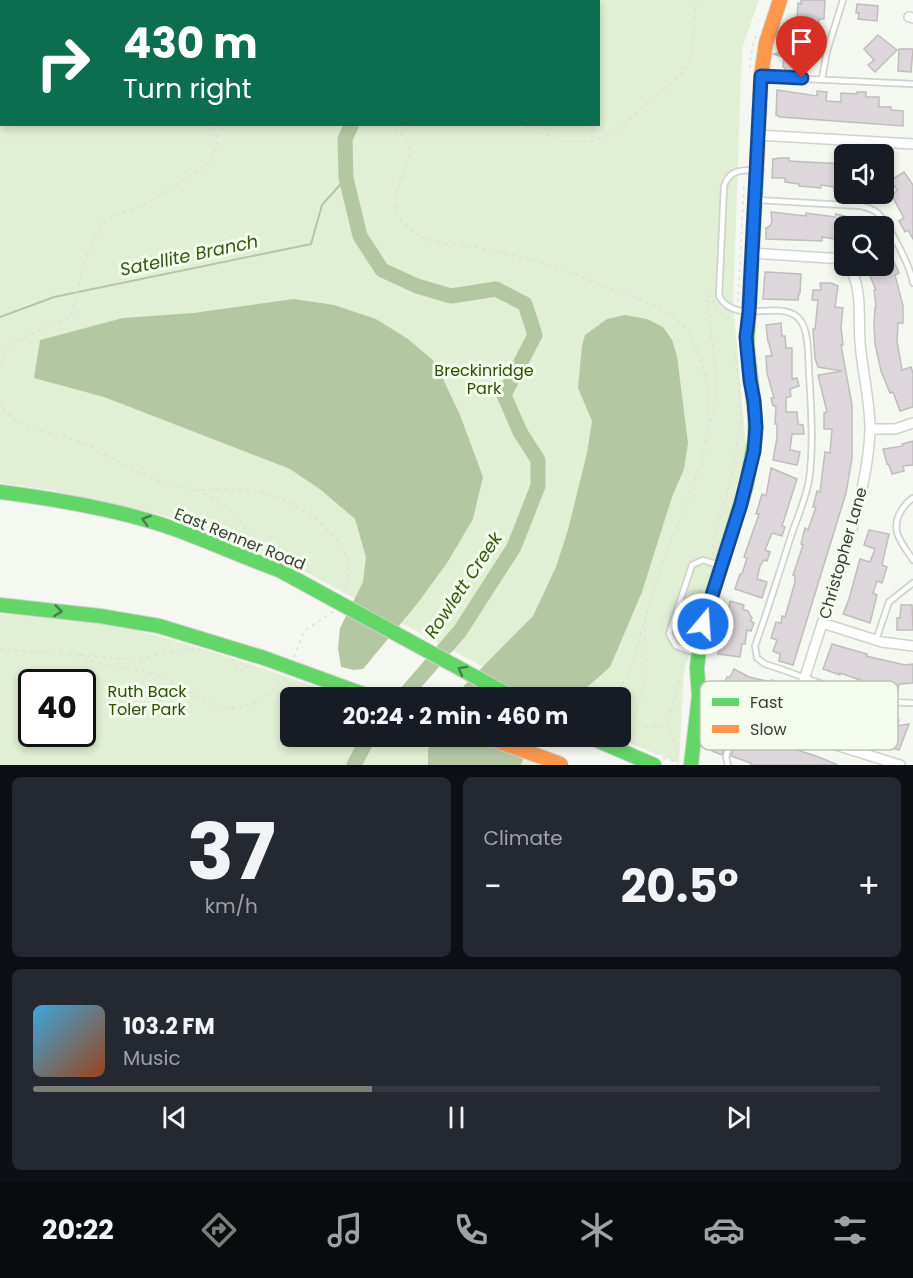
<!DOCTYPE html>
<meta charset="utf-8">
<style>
:root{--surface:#171b24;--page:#242831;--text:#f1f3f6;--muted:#9ea1a6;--line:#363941;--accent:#7c7f78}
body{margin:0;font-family:Poppins,sans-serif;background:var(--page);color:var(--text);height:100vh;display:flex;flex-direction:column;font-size:22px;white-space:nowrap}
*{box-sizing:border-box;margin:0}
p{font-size:20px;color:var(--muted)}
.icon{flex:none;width:33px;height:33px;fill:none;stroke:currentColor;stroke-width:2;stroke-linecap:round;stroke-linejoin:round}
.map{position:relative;height:765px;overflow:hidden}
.panel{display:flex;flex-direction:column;gap:12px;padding:12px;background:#0d0f14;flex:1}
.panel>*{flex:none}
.top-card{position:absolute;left:0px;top:0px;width:600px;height:126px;box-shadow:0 3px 9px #0003;background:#0b6e4f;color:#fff;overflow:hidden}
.buttons{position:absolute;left:834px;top:144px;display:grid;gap:12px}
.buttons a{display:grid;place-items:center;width:60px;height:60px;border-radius:9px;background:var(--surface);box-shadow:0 3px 9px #0003;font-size:30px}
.speed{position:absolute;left:18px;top:669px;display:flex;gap:12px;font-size:30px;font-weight:700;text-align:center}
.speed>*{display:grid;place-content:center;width:78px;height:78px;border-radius:50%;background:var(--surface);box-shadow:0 3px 9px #0003;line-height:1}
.speed .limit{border:3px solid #111;border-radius:9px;background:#fff;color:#111}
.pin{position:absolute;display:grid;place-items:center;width:51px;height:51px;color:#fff;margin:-62px -26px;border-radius:50% 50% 50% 0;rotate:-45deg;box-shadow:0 0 6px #0007}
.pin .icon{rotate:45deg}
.me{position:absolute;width:66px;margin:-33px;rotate:18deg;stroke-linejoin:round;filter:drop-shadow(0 0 4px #0008)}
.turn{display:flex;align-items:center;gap:21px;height:126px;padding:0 24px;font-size:27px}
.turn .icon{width:78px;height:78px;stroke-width:2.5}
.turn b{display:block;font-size:42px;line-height:51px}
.big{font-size:45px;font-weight:700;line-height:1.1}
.panel .tile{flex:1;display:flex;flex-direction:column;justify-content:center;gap:9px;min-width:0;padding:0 21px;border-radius:9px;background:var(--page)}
.panel .dial{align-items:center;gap:0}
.dial b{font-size:78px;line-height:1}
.song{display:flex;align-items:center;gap:18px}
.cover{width:72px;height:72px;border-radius:9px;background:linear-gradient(135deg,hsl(200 70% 55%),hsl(20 70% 35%))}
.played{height:6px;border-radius:3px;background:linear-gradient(90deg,var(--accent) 40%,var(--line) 40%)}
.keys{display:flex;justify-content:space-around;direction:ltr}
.heat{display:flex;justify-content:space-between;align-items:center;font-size:33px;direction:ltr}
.panel .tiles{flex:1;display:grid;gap:12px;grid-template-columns:1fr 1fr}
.tile:last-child{grid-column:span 2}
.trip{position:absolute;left:280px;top:687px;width:351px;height:60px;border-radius:9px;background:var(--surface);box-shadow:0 3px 9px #0003;font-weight:700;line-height:60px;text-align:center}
.dock{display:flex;height:96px;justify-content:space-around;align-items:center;background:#090b0e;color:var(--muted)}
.dock .icon{width:42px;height:42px}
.dock .active{color:var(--accent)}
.dock b{font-size:27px;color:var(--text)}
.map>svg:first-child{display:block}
</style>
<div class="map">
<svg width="913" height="765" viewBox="0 0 913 765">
<rect width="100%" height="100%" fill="#f4f8f0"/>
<path fill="#e1efd4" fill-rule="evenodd" d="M0,0H759L742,48L733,305L747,456L684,673L679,763L614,737L621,736V698L540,697L300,569L166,516L51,490L0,483ZM2,2H598V124H2Z
M0,614C48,617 99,620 146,633C214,650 281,675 347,697L291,698V736L461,737L544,765H0ZM32,682H82V734H32Z"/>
<path fill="#b4c7a3" d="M294,299L334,305L376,319L408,339L435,362L460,415L483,477L473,519L447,563L417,604L363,669L354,670L341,667L338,648L340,628L363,582L366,557L355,519L321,490L290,469L104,397L34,378L40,340L123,318L193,313Z
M625,315L647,319L663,327L672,340L677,356L688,443L684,469L672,497L642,592L610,667L576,697L455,698L458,692L533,616L556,567L568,530L587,453L592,421L578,388L582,346L585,335L607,319Z
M435,737H531L521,765H428V749Z"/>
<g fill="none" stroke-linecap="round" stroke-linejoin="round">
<path stroke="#b4c7a3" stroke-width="2" d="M0,317L54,297L311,244L322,205L346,178"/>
<path stroke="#b4c7a3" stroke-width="15" d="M410,2L411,0
M352,124L345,139L346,178L360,236L382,270L417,286L451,296L496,289L525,304L535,335L504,395L520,432L538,460V486L514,547L460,631L402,698
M354,765L369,736"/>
</g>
<path fill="#ddd6db" stroke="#bfbebd" stroke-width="1.5" d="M801,0H825L824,19H819L818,37L813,36L812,58L805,57L804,68H801V71L785,70V68L783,67L784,57L773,54L784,52L785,46L789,47L792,21H797L798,3L801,4Z
M857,4L878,6L877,21L858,19L859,13H856Z
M878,35L897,50L875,72L868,65L874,60L864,49Z
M899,49H913L911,72L898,71Z
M777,90L817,96V91L827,92L826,101L841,102V93L857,94V92H866V97H879V107H891V110L903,111V126L780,117L776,115Z
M781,158H789V161L844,164V189L834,191V187L821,185V188L799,186V184L785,182V178H772L773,159Z
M904,172L913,185V239L908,230L905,232L899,221L904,218L892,196L897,190L891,180Z
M771,212L806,216V213L835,217L836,214L845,216L840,240L822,237V241L766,239V228L770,226L772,221Z
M884,240L899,273L895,275L903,306V323H898L897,341L902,370L911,367L913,373V407L900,411L893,392L890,393L881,371L875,344L874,326L875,307H876L874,290H876L867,269L876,266H884Z
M765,272L801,274L800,293H799L798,300L763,299Z
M820,283H831L838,286L835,307L843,308L841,327L843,345H841L852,405V458L846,493L793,665L779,661L780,654L773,651L777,640L771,638L776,622L781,623L782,616L785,617L795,582V576L793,575L803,545L801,544L805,528L808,530L816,507H813L817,491L820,492L825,452L830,453L832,429H824V413L827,412L818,375L842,371L818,367L815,358L813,329H815L818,300H812L813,290H821Z
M781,323L782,336H785L786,348H792V379L797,378L799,386L790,389L791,396L786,398V412H797L798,424L803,425L804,434H792L790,450L800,452L797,465L773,460L777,438V424H775L776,406H773L771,398H774L767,373L766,356H772L769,343L768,342L766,325Z
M913,441V465L903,466L904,471L892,474L889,465L887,464L883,449L903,446L902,444Z
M771,468L797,479L782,526L785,527L782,536L772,533L765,550L770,552L767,561L764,560L760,566L757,579L767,582L762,598L735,589L740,574H742L747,558L744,557L759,514H756L762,494L766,496Z
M869,530L889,534L882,565L887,567L882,583L877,581L873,593L877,595L870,623L843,614L849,599L860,559L870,562L875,549L864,545Z
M730,601L744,605L743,609L748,611L752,618L751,621L754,623L751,631L747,630L745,644H742L740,657L718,654L721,637H724Z
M901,605H912L913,630H897V618H900Z
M832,644L867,654L866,656L905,665L913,664V683L899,684L898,690L879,687L863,684V681L840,673V675L823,669Z
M734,669L749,677L771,682L772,680L788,686L779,711L741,700L721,690L727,677H730Z
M817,698L834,702L835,700L850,705L849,709L870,716L872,712L899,720L897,726L909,724L899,750L892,748L893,745L880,741L879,742L860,738L807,719Z
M714,724L728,732L722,755L712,751L714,745L708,741Z
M740,733L777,746L778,744L816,756L838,765H750L751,763L731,756L737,735H739Z"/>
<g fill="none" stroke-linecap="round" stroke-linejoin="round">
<g stroke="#d0d3cd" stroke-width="8">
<path id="lane" d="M57,0L61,2
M289,0V2
M10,2L11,0
M313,2L314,0
M0,10H2
M764,77L913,84
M822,79L827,51L843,0
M753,170C739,170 729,171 724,186L719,296C736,328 783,296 801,321C809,334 808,356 809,371C811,407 814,445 809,480C806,498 798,516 792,533C780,571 768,609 755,646L757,658L765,664C813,679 862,703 913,703
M758,200L861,206C866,207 871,209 875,211C887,219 911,268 913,283
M913,498C908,501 906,504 903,508C888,529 901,542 913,560
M876,640L889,602L913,583
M695,653L676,646L669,634L692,565L703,560L721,566
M728,765L726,757L738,714"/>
</g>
<g stroke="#d0d3cd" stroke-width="12">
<path id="street" d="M909,17L913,18
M758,135L913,144
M752,253L844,259
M870,429H895L913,423
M822,623L882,642L913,646
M698,705L717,708L900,765
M788,730L851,533C860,499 869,464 870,429C870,399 862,371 860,342C858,315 863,290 849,266"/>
</g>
<g stroke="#d0d3cd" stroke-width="16">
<path id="fast" d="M0,492C55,499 110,508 163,525C202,538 240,556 279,570
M0,605L100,616L159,626L264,658
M587,736L654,765
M691,765L699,696L697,668L700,641L714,588L746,487L755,439V415L747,345L756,181"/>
</g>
<g stroke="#d0d3cd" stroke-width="16">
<path id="slow" d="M756,181L761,76L766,43L780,0"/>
</g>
<path stroke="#dddedc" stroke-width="1.5" stroke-dasharray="3 4.5" stroke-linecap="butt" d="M359,2V0
M467,2L468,0
M0,20L2,21
M750,68L752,48L756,35
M266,124H273
M390,124C398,130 405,135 408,145C416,172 374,199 410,229C427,244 453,244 474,247C497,252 519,256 541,262C558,267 575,275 592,281C625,294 664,304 688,331C693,337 696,348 699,356C727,429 687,498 662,565C649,601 640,637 629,674L620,687L602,698
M519,124L563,141H591L612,134L680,75L692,60L696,0
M401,133L411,124
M713,300C717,311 724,318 735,320
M738,302L744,184
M0,364C11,331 47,333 71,316C77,293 88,234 107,220C116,213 131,211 141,206C164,194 187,178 209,163C218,151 220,139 213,124
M0,401C10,429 45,430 69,438C101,448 128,471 160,481C173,485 187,489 201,490C220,490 241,488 260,492C292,500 333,524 346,556C350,567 348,580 346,592
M707,428C726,407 708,324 707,296H712
M197,490C228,503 248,532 272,555
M713,555L714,537L727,495L740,432L741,411L735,351
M293,564L302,561C307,564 310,567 309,573
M645,621V678L634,719L643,726L667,727
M678,636L685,621L683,620
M687,643L688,629L703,585
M0,649L75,655
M77,655C107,669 129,667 158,675C177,681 190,693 207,702C238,717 264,702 284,678
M80,655C102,656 127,662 148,657C166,653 181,648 200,649
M294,657L304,631L334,611
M233,659V665L239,670H243L248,666
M621,734L622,739
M539,742L544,736
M663,758L673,761L677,765
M673,761L677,758C679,745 669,735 668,723L685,657"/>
<use href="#lane" stroke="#fdfefd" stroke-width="4.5"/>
<use href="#street" stroke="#fdfefd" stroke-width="9"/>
<use href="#fast" stroke="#63d668" stroke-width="14"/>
<use href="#slow" stroke="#ff974d" stroke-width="14"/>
<g stroke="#d0d3cd" stroke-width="16" stroke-linecap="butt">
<path id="fast-bridge" d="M279,570L514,698
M264,658L374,698"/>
</g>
<g stroke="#d0d3cd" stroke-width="16" stroke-linecap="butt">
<path id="slow-bridge" d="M483,736L561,764"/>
</g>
<path stroke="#dddedc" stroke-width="1.5" stroke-dasharray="3 4.5" stroke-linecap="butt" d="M460,736L474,741"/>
<use href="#fast-bridge" stroke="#63d668" stroke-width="14"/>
<use href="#slow-bridge" stroke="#ff974d" stroke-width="14"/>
</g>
<defs><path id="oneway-chevron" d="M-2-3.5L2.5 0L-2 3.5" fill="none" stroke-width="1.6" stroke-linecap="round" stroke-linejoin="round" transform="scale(1.5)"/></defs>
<g stroke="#4b7b4b">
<use href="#oneway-chevron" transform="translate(146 520) rotate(-163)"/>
<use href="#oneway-chevron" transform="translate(58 611) rotate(6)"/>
<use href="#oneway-chevron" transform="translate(462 670) rotate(-151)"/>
</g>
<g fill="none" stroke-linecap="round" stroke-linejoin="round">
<g stroke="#114b97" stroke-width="15">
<path id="route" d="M703,624L741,504L754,451L756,427L754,401L750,380L746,337L749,312L761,76L802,78"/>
</g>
<use href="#route" stroke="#1a73e8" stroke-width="10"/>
</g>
<g text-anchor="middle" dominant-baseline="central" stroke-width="6" stroke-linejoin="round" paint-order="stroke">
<g font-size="16" fill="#2f4e03" stroke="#f3fced">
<text x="484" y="370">Breckinridge<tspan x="484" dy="18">Park</tspan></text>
<text x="147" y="691">Ruth Back<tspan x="147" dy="18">Toler Park</tspan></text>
</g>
<g font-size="16" fill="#3b3e38" stroke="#f3fced">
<text transform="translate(240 539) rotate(22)">East Renner Road</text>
<text transform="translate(843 553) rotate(-74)">Christopher Lane</text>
</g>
<g font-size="18" font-style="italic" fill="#385811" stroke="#f3fced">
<text transform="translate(189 255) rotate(-12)">Satellite Branch</text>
<text transform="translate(463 585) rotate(-56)">Rowlett Creek</text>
</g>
</g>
<rect x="700" y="681" width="198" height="69" rx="9" fill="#f3fced" stroke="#bcc3b7" stroke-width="1.5"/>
<rect x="712" y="698" width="27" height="8" fill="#63d668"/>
<rect x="712" y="725" width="27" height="8" fill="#ff974d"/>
<g font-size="16" fill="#3b3e38">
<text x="750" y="708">Fast</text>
<text x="750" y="735">Slow</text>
</g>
</svg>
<div class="buttons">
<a><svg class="icon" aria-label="sound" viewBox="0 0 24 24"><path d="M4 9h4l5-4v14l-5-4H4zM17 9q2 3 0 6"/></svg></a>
<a><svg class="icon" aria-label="search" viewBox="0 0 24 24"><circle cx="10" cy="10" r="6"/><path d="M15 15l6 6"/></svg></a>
</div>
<div class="speed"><div class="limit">40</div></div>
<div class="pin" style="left:802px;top:78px;background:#d93025"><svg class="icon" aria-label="arrive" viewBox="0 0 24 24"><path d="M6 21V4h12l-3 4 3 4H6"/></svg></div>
<svg class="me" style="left:703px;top:624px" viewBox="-20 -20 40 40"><circle r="17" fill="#1a73e8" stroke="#fff" stroke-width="3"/><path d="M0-11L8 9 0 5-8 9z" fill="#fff"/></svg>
<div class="trip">20:24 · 2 min · 460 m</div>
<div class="top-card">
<div class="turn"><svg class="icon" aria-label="right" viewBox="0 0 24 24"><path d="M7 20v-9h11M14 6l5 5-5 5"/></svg><div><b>430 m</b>Turn right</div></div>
</div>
</div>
<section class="panel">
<div class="tiles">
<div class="tile dial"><b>37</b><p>km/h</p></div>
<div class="tile"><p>Climate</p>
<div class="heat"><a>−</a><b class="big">20.5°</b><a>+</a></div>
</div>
<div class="tile">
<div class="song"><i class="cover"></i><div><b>103.2 FM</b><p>Music</p></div></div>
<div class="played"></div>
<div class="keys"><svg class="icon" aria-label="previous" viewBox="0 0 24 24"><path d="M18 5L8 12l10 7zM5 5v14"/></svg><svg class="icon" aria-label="pause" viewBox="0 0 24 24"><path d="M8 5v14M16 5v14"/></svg><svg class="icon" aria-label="next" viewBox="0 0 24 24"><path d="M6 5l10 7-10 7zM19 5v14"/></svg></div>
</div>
</div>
</section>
<nav class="dock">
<b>20:22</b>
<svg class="icon active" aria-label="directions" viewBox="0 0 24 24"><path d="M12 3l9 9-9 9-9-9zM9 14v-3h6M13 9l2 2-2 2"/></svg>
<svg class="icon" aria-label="music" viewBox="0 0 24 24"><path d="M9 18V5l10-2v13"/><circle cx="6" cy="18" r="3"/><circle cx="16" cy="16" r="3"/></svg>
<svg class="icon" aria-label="phone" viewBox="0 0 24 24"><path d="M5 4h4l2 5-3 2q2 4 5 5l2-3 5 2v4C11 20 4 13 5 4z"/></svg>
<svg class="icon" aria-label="climate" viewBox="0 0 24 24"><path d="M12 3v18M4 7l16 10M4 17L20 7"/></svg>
<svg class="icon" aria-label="car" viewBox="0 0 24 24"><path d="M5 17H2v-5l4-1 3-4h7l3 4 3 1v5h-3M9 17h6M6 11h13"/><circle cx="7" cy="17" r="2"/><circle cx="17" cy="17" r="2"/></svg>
<svg class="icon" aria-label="filters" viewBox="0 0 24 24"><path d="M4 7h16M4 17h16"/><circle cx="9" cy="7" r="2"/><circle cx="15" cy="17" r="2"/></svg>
</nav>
